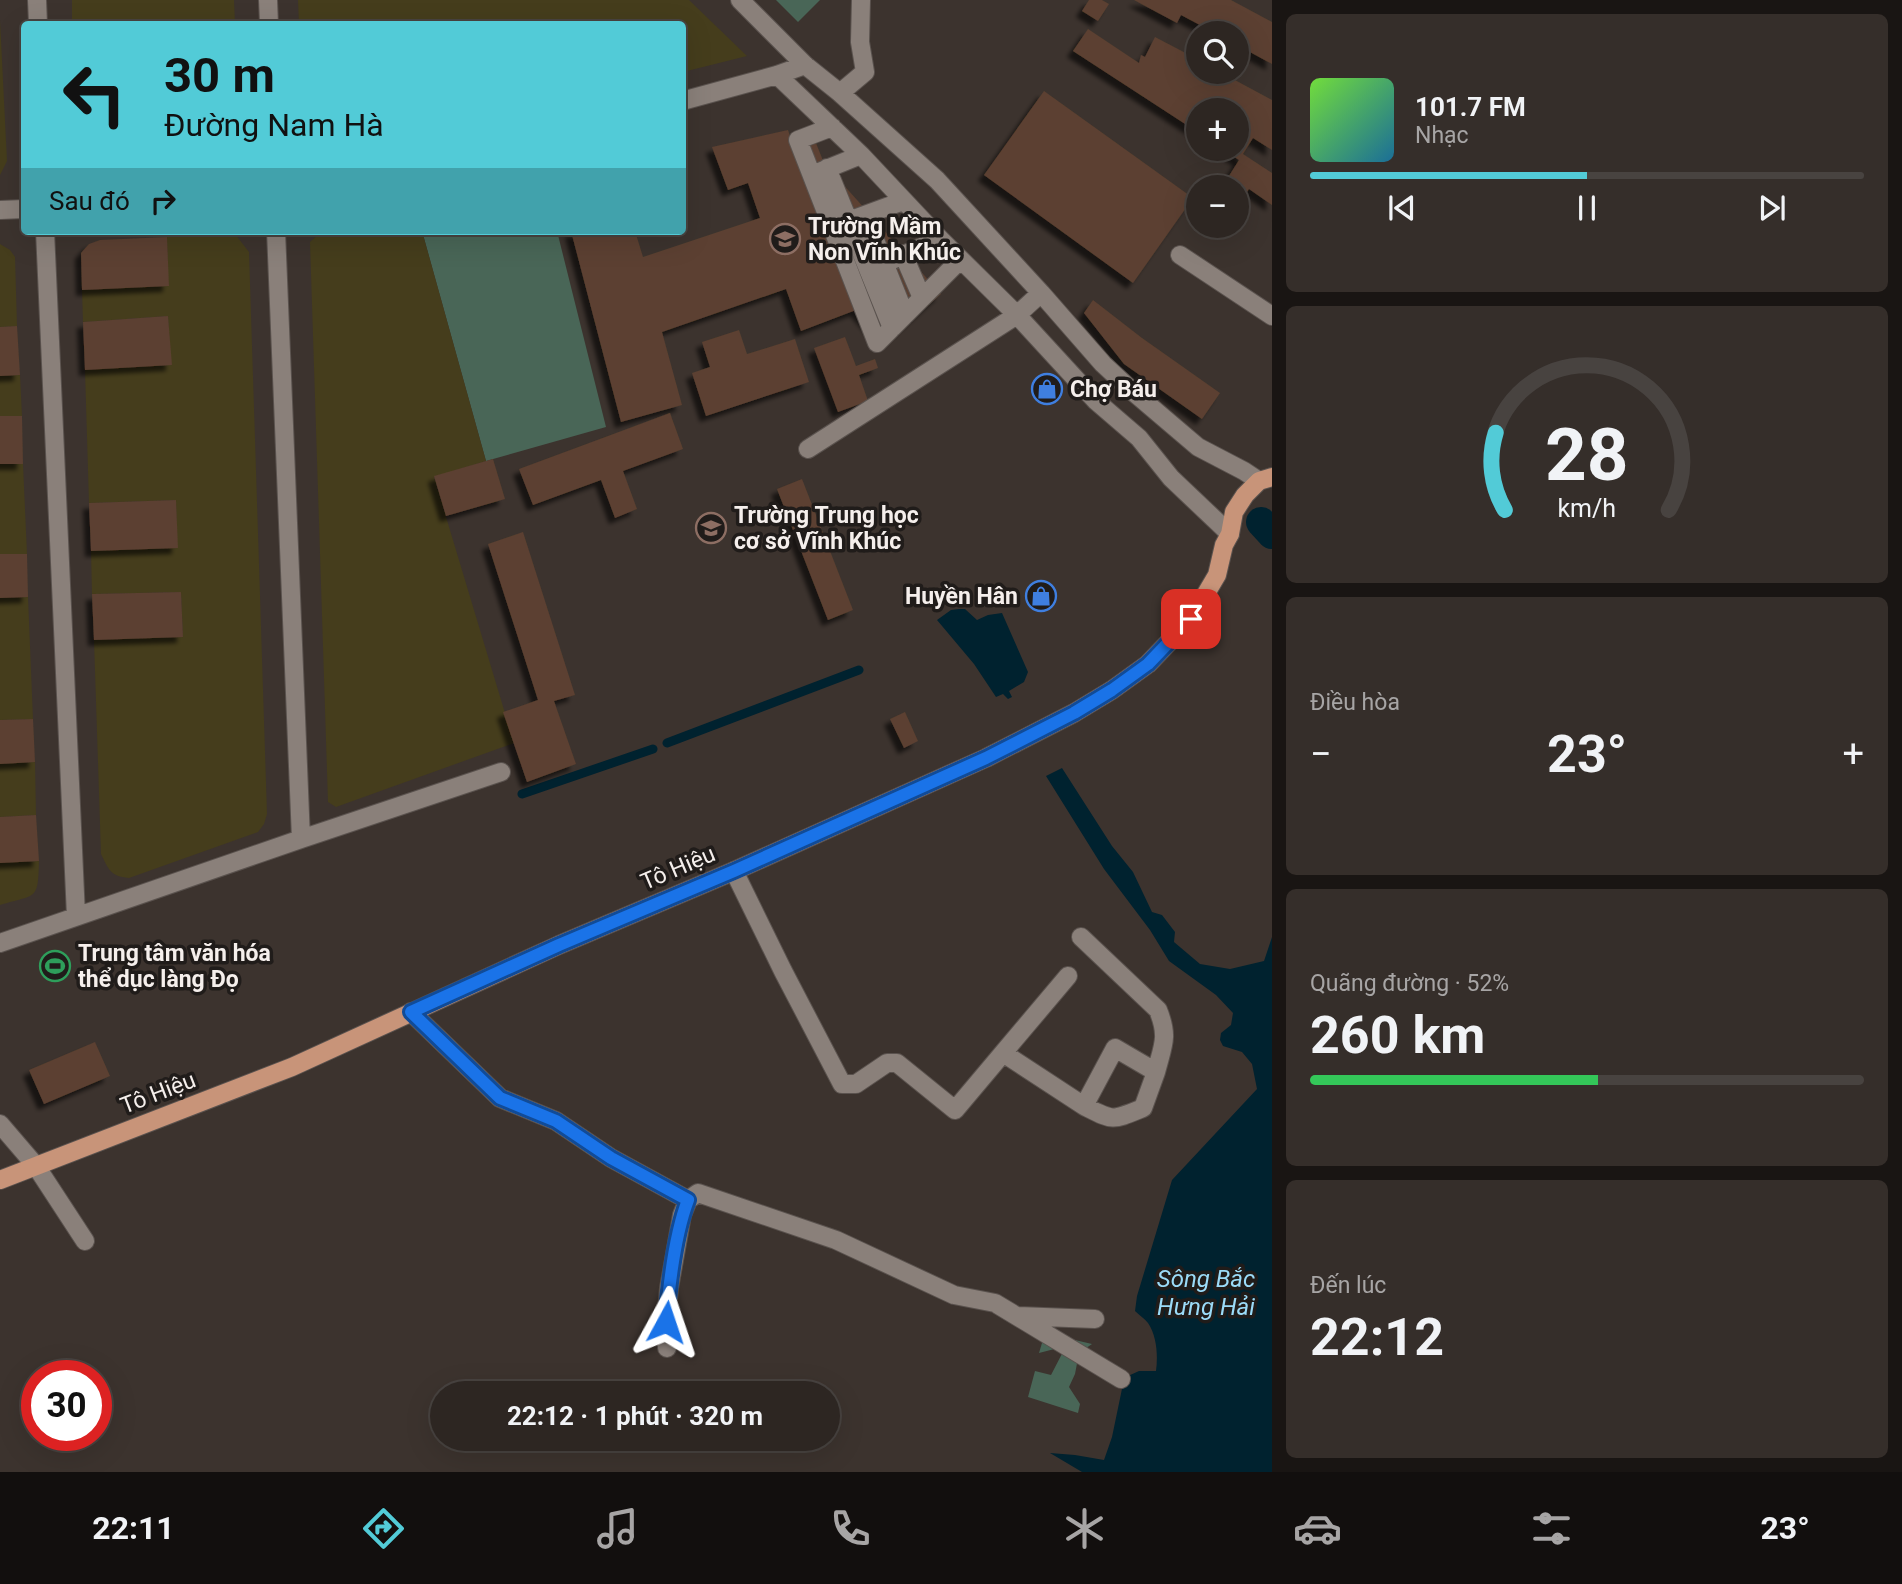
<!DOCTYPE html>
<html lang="vi">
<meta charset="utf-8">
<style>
:root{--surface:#2d2622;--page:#352e2a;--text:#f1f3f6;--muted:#a7a5a5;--line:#484340;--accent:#52cbd7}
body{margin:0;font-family:Roboto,sans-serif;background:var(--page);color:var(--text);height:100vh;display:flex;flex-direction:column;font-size:26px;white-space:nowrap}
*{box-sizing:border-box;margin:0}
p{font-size:23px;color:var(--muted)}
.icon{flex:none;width:38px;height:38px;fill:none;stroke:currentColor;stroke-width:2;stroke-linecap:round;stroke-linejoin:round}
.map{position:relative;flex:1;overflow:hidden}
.side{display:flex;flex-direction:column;gap:14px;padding:14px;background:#191513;width:630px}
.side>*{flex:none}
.hud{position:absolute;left:21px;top:21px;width:665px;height:214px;border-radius:7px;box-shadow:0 7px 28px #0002,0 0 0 2px var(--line);background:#52cbd7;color:#111;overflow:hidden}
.buttons{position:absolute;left:1186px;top:21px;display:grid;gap:14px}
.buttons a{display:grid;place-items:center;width:63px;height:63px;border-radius:50%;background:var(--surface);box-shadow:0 7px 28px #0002,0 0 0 2px var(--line);font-size:35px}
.speed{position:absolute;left:21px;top:1360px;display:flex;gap:14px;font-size:35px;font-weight:700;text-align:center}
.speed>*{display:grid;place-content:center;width:91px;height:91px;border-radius:50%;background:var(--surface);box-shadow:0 7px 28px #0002,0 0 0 2px var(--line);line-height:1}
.speed .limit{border:10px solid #d22;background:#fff;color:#111}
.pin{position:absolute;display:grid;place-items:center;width:60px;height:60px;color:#fff;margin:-30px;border-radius:14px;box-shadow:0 4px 10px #0006}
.me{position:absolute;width:77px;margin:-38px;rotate:5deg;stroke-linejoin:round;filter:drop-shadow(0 0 5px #0008)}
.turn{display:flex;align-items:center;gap:24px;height:147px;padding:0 28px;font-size:32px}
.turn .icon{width:91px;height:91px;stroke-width:2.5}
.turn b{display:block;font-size:49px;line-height:60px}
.then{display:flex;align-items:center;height:66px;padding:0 28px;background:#0003;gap:14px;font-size:26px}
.big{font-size:52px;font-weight:700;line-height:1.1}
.side .widget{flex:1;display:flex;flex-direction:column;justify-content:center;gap:10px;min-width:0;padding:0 24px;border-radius:10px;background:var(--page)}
.side .dial{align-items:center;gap:0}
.dial svg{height:182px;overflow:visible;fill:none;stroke:var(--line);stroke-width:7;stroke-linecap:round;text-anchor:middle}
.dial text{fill:var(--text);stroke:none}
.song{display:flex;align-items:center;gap:21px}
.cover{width:84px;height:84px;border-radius:10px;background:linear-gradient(135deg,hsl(100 70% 55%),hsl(200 70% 35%))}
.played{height:7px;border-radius:4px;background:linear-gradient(90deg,var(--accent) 50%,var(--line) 50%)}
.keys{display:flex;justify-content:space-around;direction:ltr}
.heat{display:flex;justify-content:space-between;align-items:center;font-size:38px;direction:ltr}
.charge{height:10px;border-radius:5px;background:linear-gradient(90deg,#34c759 52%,var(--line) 0)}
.trip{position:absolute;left:430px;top:1381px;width:410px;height:70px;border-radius:35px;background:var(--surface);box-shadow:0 7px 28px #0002,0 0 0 2px var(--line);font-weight:700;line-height:70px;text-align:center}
.tab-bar{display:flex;height:112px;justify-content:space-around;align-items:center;background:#120f0e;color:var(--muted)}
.tab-bar .icon{width:49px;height:49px}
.tab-bar .active{color:var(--accent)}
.tab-bar b{font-size:32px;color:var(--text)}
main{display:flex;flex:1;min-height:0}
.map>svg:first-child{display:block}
</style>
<main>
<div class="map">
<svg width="1272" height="1472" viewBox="0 0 1272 1472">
<defs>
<filter id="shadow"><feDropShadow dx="-6" dy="6" stdDeviation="2" flood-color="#0009"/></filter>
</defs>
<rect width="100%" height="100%" fill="#3c332e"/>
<path fill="#496657" d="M776,0H820L798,22Z
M422,231H557L606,427L486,461Z
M1045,1333L1092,1344L1079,1353L1075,1374L1069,1387L1080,1404L1078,1413L1028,1397L1035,1371L1051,1375L1066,1346L1039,1353Z"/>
<path fill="#453d1c" d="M72,0H234L235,24H72Z
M298,0H689L747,56L683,72L682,24H299Z
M0,20L7,161L0,175Z
M332,231H422L486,461L434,477L514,743L336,807L328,802L310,242L319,234Z
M235,234L249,252L267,814L264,824L258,832L129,878C110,876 109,870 101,854L94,640L183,637L181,592L92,594L91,551L177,548L176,500L89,503L85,370L171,365L168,316L83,322L82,290L168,286L167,237Z
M0,244L10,250L15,257L17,326L0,327Z
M20,375L22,416H0V376Z
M0,464H23L27,554H0Z
M28,597L33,719L0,720V598Z
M35,762L36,815L0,817V764Z
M39,861C38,901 37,894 0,905V863Z"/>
<path fill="#00222f" d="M959,609H965L977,620L988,615L1002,613L1028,672L1024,682L1009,691L1012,697L1008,699L1003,694L996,697L974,664L937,620L951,610Z
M1062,768L1112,846L1133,872L1152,912L1162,915L1175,932L1174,942L1200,964L1230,969L1264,961L1272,937V1472H1082L1050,1453L1075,1455L1104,1460L1112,1437L1123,1384L1128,1376L1139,1371H1156C1158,1356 1157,1336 1148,1323C1145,1319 1139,1315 1135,1311L1137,1296L1172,1180L1257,1089L1252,1064L1242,1052L1223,1046L1220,1040L1221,1033L1231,1025L1233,1013L1216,995L1169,961L1150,930L1104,869L1046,776Z"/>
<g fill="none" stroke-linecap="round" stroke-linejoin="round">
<path stroke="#00222f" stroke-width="9" d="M667,743L859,670
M522,794L653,749"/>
<path stroke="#00222f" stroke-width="30" d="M1261,522L1272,534"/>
</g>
<path fill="#5b4030" filter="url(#shadow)" d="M1089,0H1102L1109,4L1098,21L1082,11Z
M1134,0H1231L1272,22V64L1237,45V33H1215L1181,15L1177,23Z
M1088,29L1139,63L1141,55L1145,57L1155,37L1199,60V72H1220L1272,100V150L1253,138L1243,154L1272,173V205L1249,189L1237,207V187H1222L1239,160L1222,149H1237V110H1199V133L1073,51Z
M1044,91L1193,198L1133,283L984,175Z
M810,128L824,163L941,294L885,343L856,310L801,331L786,289L662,332L682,405L621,422L571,231H635L643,257L760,218L748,183L728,190L712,147L788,130L790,136Z
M167,237L169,286L82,290L81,253L89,244L100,240Z
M1093,300L1142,338L1220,393L1202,419L1124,364L1084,313Z
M168,316L172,365L85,370L83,322Z
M17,326L20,375L0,376V327Z
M739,330L747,354L795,339L809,382L706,416L692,373L710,367L702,342Z
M845,337L856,366L875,359L878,368L859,375L868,401L838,412L814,348Z
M670,413L683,449L623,471L637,509L615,518L601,480L533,505L519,469Z
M0,416H22L23,464H0Z
M493,459L505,499L446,516L434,476Z
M802,479L853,610L828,620L777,489Z
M176,500L178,548L91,551L89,503Z
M523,532L575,695L554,701L576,764L527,782L503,712L538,700L488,544Z
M0,554H27L28,597L0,598Z
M181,592L183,637L94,640L92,594Z
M905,712L918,741L904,748L890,719Z
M33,719L35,762L0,764V720Z
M36,815L39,861L0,863V817Z
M95,1042L110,1076L44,1104L29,1070Z"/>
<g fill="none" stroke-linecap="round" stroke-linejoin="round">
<g stroke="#5a524e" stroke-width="20">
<path id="minor" d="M37,0L38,24
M268,0L269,24
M740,0L805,65L840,93L937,180L1041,293L1103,364L1131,390L1198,447L1244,471L1259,481
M777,75L861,155L940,239L1017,315L1096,401L1139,438L1171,478L1230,534
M840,93L865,72L860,42L861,0
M682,101L777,75L805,65
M832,127L798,140L877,343L960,260
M827,168L892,328
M819,172L861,155
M0,210L24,209
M865,215L905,315
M854,219L903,201
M45,231L76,916
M903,254L922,298
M1180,255L1272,316
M876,267L940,239
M808,449L1017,315L1041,293
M301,839L501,772
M734,871L783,971L842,1084H856L887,1063H897L955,1110L1003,1053L1084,1106L1115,1048L1156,1072C1163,1045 1169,1037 1158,1010L1081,937
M0,943L301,839L276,231
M411,1012L500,1098L556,1121L611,1158L688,1200L682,1215L669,1288L666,1322L667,1348
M1003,1053L1068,976
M1084,1106C1114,1121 1111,1121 1143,1108L1156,1072
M0,1124L36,1166L85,1241
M688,1200L698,1193L836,1240L954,1295L995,1303L1121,1379
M1018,1316L1095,1319"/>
</g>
<g stroke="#5a524e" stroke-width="20">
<path id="major" d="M0,1180L292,1067L559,945L734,871L986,758L1074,713L1112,690L1148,664L1191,619L1217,575L1224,545L1230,534L1234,512L1245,495L1259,481L1272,477"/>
</g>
<use href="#minor" stroke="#8a807a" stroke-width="18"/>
<use href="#major" stroke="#c89479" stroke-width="18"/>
</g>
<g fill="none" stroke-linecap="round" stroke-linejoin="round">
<g stroke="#114b97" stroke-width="18">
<path id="route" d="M666,1322C669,1285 675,1234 688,1200L611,1158L556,1121L500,1098L411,1012L559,945L734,871L986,758L1074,713L1112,690L1148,664L1191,619"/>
</g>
<use href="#route" stroke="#1a73e8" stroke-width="12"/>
</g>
<defs>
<g id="school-ring" transform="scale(1.575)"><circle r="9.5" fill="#201c1a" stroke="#8d6e63" stroke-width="1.5"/><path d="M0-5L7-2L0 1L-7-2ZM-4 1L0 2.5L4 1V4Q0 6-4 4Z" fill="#8d6e63"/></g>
<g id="shop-ring" transform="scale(1.575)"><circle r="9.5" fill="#201c1a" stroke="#3f7fe0" stroke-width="1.5"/><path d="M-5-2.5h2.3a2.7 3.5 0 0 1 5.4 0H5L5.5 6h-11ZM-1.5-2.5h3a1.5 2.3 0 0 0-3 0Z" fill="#3f7fe0"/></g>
<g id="stadium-ring" transform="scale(1.575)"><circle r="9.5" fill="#201c1a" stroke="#2e9e5b" stroke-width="1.5"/><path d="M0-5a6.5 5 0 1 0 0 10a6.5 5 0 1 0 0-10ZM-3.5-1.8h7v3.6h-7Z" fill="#2e9e5b"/></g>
</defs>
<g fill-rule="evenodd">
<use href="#school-ring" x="785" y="239"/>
<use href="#shop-ring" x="1047" y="389"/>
<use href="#school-ring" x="711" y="528"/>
<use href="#shop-ring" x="1041" y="596"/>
<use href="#stadium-ring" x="55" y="966"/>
</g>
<g text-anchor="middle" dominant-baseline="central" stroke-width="7" stroke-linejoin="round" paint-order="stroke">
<g font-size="23" font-weight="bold" fill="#f5efec" stroke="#201c1a" text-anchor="start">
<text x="808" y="226">Trường Mầm<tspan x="808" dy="26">Non Vĩnh Khúc</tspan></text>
<text x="1070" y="389">Chợ Báu</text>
<text x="734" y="515">Trường Trung học<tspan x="734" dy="26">cơ sở Vĩnh Khúc</tspan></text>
<text x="1018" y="596" text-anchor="end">Huyền Hân</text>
<text x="78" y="953">Trung tâm văn hóa<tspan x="78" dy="26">thể dục làng Đọ</tspan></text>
</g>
<g font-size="23" fill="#f5efec" stroke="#201c1a">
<text transform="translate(678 868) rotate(-23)">Tô Hiệu</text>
<text transform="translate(158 1093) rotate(-21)">Tô Hiệu</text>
</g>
<g font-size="24" font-style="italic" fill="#9bdbf8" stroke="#201c1a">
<text x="1206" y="1279">Sông Bắc<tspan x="1206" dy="28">Hưng Hải</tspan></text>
</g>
</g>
</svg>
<div class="buttons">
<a><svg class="icon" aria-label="search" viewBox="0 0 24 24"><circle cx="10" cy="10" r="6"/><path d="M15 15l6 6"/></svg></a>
<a>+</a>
<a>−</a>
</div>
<div class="speed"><div class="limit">30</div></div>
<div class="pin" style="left:1191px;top:619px;background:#d93025"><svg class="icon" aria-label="arrive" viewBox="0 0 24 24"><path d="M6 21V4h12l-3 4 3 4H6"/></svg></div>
<svg class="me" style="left:666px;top:1322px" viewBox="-20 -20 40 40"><path d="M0-17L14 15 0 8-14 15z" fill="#1a73e8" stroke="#fff" stroke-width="4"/></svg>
<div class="trip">22:12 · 1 phút · 320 m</div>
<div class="hud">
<div class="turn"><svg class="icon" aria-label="left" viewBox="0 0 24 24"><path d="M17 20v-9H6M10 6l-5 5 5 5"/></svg><div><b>30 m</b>Đường Nam Hà</div></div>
<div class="then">Sau đó<svg class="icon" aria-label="right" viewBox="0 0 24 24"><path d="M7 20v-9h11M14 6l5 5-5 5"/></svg></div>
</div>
</div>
<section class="side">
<div class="widget">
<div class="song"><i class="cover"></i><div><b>101.7 FM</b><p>Nhạc</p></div></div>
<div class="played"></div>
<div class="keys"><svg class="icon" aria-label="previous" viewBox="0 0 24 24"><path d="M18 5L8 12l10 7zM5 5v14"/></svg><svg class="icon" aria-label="pause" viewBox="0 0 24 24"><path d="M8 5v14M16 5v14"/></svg><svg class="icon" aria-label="next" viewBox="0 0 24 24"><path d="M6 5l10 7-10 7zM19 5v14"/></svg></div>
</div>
<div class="widget dial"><svg viewBox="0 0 100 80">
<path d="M14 69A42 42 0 1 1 86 69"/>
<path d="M14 69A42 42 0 0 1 10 35" stroke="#52cbd7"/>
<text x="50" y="56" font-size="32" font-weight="700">28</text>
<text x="50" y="72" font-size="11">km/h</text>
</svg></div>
<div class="widget"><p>Điều hòa</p>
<div class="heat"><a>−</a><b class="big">23°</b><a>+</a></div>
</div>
<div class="widget"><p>Quãng đường · 52%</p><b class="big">260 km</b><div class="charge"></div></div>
<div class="widget"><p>Đến lúc</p><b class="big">22:12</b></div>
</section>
</main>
<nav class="tab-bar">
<b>22:11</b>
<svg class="icon active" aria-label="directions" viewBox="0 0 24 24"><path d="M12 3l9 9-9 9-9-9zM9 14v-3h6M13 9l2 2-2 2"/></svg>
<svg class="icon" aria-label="music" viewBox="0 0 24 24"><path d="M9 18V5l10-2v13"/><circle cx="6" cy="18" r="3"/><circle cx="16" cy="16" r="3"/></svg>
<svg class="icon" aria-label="phone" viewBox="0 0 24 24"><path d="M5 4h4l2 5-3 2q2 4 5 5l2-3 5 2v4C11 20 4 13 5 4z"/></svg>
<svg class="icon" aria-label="climate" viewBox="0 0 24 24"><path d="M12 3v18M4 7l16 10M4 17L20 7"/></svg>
<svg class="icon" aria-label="car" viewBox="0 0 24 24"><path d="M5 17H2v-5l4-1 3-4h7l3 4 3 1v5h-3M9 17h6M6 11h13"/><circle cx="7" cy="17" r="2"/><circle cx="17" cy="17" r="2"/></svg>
<svg class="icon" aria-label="filters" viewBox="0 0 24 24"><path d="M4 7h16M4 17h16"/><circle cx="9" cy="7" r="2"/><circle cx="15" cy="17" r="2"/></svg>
<b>23°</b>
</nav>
